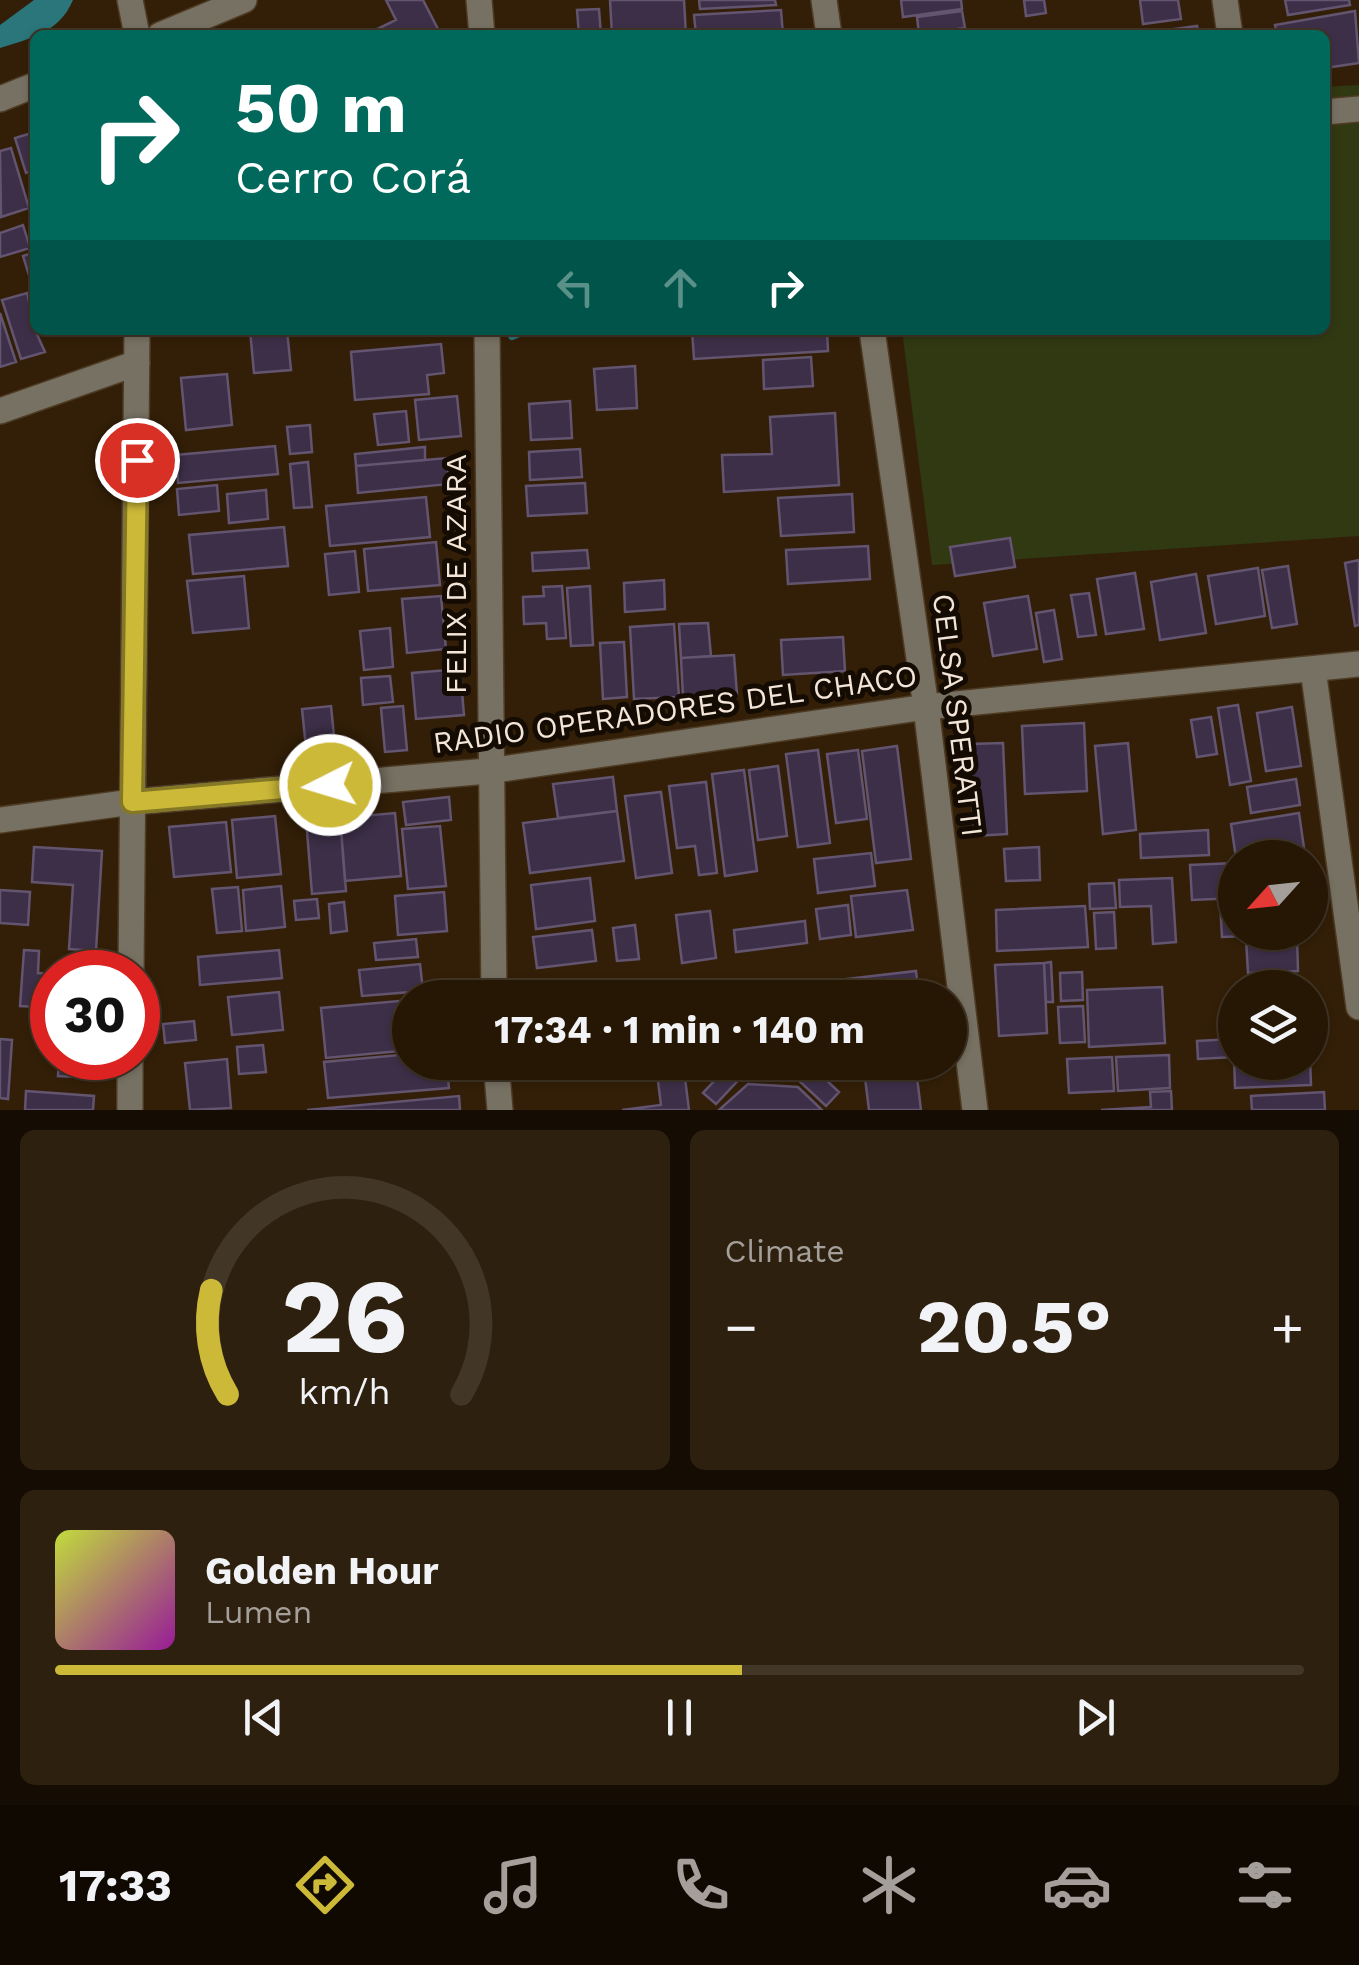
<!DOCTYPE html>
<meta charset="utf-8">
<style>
:root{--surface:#261705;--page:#2e200f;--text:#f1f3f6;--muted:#a49f9a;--line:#423627;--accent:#cdb938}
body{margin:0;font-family:"Work Sans",sans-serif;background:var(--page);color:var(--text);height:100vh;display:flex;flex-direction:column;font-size:38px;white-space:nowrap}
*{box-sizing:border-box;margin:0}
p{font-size:32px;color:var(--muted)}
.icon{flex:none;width:55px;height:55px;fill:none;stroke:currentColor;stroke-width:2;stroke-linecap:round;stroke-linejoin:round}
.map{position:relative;height:1110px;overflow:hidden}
.details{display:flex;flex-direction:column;gap:20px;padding:20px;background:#150d03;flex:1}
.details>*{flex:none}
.hud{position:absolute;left:30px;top:30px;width:1300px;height:305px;border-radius:15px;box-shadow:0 2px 8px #0004,0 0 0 2px var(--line);background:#00695c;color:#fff;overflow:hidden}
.needle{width:65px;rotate:243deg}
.controls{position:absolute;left:1218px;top:840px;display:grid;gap:20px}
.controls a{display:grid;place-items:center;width:110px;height:110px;border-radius:50%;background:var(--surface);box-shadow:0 2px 8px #0004,0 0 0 2px var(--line);font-size:50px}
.speed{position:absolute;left:30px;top:950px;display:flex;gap:20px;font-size:50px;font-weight:700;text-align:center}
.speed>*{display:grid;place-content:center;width:130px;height:130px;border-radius:50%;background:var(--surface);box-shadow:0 2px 8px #0004,0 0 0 2px var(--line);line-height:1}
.speed .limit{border:15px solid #d22;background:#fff;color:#111}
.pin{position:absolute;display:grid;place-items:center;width:85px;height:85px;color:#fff;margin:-42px;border:5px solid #fff;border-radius:50%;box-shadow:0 2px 10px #0007}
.me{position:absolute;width:110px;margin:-55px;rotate:265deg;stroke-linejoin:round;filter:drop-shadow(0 0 8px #0008)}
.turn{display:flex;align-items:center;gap:35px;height:210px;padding:0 40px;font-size:45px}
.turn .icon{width:130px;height:130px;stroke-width:2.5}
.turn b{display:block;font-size:70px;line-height:85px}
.lanes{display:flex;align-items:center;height:95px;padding:0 40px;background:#0003;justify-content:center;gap:50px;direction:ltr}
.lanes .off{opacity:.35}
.big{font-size:75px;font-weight:700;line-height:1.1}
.details .tile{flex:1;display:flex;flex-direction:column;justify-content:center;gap:15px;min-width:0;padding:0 35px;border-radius:15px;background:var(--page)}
.details .dial{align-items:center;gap:0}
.dial svg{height:260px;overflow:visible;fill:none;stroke:var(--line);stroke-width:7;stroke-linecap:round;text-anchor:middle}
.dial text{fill:var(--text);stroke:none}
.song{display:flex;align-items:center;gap:30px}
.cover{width:120px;height:120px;border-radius:15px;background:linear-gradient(135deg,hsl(70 70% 55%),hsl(300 70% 35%))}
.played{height:10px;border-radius:5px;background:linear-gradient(90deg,var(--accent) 55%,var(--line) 55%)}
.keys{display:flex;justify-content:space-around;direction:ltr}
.heat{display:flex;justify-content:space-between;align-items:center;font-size:55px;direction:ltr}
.details .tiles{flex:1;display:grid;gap:20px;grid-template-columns:1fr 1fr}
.tile:last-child{grid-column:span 2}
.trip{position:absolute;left:392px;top:980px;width:575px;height:100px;border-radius:50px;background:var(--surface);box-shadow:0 2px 8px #0004,0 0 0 2px var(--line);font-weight:700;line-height:100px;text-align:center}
.dock{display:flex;height:160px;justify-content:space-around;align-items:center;background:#0f0902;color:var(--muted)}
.dock .icon{width:70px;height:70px}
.dock .on{color:var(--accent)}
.dock b{font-size:45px;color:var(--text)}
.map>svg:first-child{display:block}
</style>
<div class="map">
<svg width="1359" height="1110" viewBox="0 0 1359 1110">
<rect width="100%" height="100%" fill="#331f07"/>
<path fill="#313913" d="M1359,85V536L932,565L902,330H1325V87Z"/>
<path fill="#2a767b" d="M34,0H73C59,33 31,38 0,48V25Z"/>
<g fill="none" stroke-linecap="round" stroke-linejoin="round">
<path stroke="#2a767b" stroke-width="8" d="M512,336L526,330"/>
</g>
<path fill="#3d2f48" stroke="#635470" stroke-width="2.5" d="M386,0H423L441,35H365L396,20Z
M610,0H684L686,35H612Z
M699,0H775L776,5L700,9Z
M901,0H961L962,9L903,17Z
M1024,0H1044L1046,13L1026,16Z
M1140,0H1178L1181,19L1143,24Z
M1285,0H1349L1350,5L1288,15Z
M599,9L601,35H579L577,10Z
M781,10L783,35H696L694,15Z
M962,11L965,28L919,34L917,17Z
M1355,11L1359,63L1325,68V35H1277L1275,25Z
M1197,26L1199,35H1131Z
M35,132V170L26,173L15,138Z
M11,148L29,208L1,217L0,151Z
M23,225L30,248L0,257V233Z
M35,252V288H33L23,256Z
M27,293L35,330L45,352L21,359L2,300Z
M0,313L16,362L0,367Z
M250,330H287L291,370L254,373Z
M692,330H827L828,351L694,359Z
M441,344L444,373L427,375L429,394L355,400L351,352Z
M811,357L813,386L764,389L763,360Z
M635,366L637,408L597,410L594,369Z
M227,374L232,425L186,430L181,378Z
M457,396L461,436L419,440L415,400Z
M570,401L572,438L531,440L529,404Z
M406,411L409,442L378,445L374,414Z
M835,413L839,485L724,492L722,455L772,454L770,417Z
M310,425L312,452L290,454L287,427Z
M275,446L278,474L178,483L176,455Z
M425,447V460L356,466L355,454Z
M580,449L582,477L530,480L529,452Z
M447,458L449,484L358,493L356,466Z
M308,462L312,507L294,508L290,464Z
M585,483L587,513L528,516L526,486Z
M217,485L219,511L179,515L177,489Z
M266,490L268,519L229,523L227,494Z
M852,494L854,532L781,536L778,498Z
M426,497L430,537L330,546L326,506Z
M284,527L288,566L193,574L189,535Z
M1010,538L1015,567L955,576L950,547Z
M436,542L440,585L368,591L364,549Z
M868,546L870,579L788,584L786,550Z
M587,550L589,568L533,571L532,553Z
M355,551L359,592L329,595L325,554Z
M1359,560V625L1355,626L1345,563Z
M1288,566L1297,624L1272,628L1262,570Z
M1258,568L1265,616L1216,624L1208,576Z
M1135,573L1144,629L1106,634L1097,579Z
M1196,574L1206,633L1160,640L1151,582Z
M244,576L249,628L193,633L187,581Z
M664,580L665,609L625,612L624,583Z
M562,586L566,638L547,639L546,623L524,624L523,597L544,596L543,587Z
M590,586L593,645L571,646L567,588Z
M1089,593L1096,635L1078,637L1071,595Z
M441,596L446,649L407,653L402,599Z
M1028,596L1037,649L993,656L984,603Z
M1054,610L1062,659L1044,662L1036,613Z
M708,623L711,656L681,658L679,624Z
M674,624L679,697L634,699L630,627Z
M390,628L393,667L364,670L360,631Z
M843,637L845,671L783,675L781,640Z
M624,642L627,697L603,699L600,643Z
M734,655L737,694L683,697L681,658Z
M460,669L464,715L416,719L412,673Z
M390,676L393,702L363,705L361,678Z
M1238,705L1251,781L1230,785L1218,708Z
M331,706L335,746L306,748L302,709Z
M403,706L407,750L385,752L381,708Z
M1292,707L1301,766L1266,771L1257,713Z
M1211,717L1217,754L1197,757L1191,720Z
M1084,723L1087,791L1025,794L1022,726Z
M1003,743L1007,834L974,836L970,744Z
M1128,743L1136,830L1103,834L1095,746Z
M897,746L911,859L876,863L862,751Z
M818,750L830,843L798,847L786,754Z
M858,750L867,819L836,823L827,754Z
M778,766L787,836L758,840L749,770Z
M744,770L757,871L725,876L712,774Z
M613,777L617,811L558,818L553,784Z
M1296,779L1300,805L1251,813L1247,787Z
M706,782L717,873L699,875L695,846L677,848L669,786Z
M661,792L672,873L636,878L625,796Z
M449,797L451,820L406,825L403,802Z
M617,811L624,861L530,873L523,823Z
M395,813L401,876L345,881L340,818Z
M1299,813L1304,848L1236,858L1231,824Z
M275,816L281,874L237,878L232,820Z
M226,822L231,872L174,877L169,827Z
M440,826L446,886L408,889L402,829Z
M341,828L346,891L312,894L307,831Z
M1208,830L1209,855L1141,858L1140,834Z
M34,847L102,851L96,951L69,949L73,885L32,882Z
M1039,847L1040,880L1006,881L1004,849Z
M871,853L875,886L818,893L814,859Z
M1235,863V898L1192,900L1190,865Z
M590,878L595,921L536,929L531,885Z
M1172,878L1176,942L1153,944L1151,906L1120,907L1119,880Z
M1114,883L1116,908L1090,909L1089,884Z
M281,886L285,927L246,931L243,890Z
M238,887L242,931L217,933L212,889Z
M0,890L30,892L28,925L0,923Z
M907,890L913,930L856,937L851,896Z
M444,892L447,931L398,935L395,896Z
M317,899L319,918L296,920L294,901Z
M1235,901V932L1297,934L1222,937L1220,902Z
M344,902L347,931L331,933L329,904Z
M848,905L851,935L820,939L816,909Z
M1085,906L1088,947L997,951L996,910Z
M710,911L716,958L682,963L676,915Z
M1114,912L1116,948L1096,949L1094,913Z
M805,921L807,943L736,952L734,930Z
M635,925L639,959L617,961L613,928Z
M592,930L596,961L537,968L533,937Z
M1297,937L1298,971L1248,973L1246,939Z
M416,939L418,957L376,960L374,943Z
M24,950L39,951L38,973L52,974V1008L20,1006Z
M279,950L282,978L200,985L198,957Z
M1051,962L1053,1002H1046L1044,963Z
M1044,963L1047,1033L999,1036L995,965Z
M420,964L423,991L362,996L359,970Z
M916,971L919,998H831L829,981Z
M1082,972L1083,1000L1061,1001L1060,973Z
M1162,987L1165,1043L1089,1047L1087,990Z
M815,988L816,998L737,997Z
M279,992L283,1030L232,1035L228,997Z
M410,1000V1050L326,1058L321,1008Z
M1083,1006L1085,1042L1060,1043L1058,1007Z
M194,1021L196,1040L165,1043L163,1024Z
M0,1039L12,1040L8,1099L0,1098Z
M1233,1039L1235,1062H1310V1057L1311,1085L1235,1088L1234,1057L1198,1059L1197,1041Z
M263,1045L266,1072L239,1074L237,1047Z
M410,1054V1062H446L449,1088L328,1098L324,1062Z
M1169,1055L1170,1088L1118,1091L1116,1057Z
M1112,1057L1114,1091L1069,1093L1067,1059Z
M59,1058H77L76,1077L58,1076Z
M227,1059L231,1108L190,1110L185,1063Z
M683,1062L689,1110H622L661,1105L656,1065Z
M732,1062L745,1073L716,1104L703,1093Z
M863,1062H888L889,1073L916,1069L921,1110H869Z
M808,1063L839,1092L826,1106L795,1077Z
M748,1084L798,1087L822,1110H719Z
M26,1091L94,1096L93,1110H25Z
M1171,1091L1172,1110H1101L1151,1107L1150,1092Z
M1324,1092L1325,1110H1252L1251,1096Z
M459,1096L460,1110H307Z"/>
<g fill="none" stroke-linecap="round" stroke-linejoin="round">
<g stroke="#4e3b24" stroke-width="28">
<path id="minor" d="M130,0L137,35
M479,0L482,35
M824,0L829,35
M1225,0L1230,35
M160,35L244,0
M0,99L35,85
M1325,112L1359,109
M487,330L494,998
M872,330L926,707L975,1110
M0,411L137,363
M1313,669L1359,1007
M0,820L132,802L488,771L926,707L1359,664
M131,972L137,330
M496,1062L500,1110
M130,1110V1058"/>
</g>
<use href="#minor" stroke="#777163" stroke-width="25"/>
</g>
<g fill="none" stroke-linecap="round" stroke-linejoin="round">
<g stroke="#857824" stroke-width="25">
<path id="route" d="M137,460L132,802L330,785"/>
</g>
<use href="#route" stroke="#cdb938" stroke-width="18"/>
</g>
<g text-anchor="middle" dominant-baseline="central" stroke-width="10" stroke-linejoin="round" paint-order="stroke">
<g font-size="30" fill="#f3e5d7" stroke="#140b03">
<text transform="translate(455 574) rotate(-90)">FELIX DE AZARA</text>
<text transform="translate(675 709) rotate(-8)">RADIO OPERADORES DEL CHACO</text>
<text transform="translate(958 715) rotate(83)">CELSA SPERATTI</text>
</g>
</g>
</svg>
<div class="controls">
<a><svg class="needle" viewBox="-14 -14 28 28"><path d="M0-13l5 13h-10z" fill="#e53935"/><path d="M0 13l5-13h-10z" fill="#a49f9a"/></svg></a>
<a><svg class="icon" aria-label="layers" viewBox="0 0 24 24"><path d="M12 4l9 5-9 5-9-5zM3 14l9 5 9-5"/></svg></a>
</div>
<div class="speed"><div class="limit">30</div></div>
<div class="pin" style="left:137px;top:460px;background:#d93025"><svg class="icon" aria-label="arrive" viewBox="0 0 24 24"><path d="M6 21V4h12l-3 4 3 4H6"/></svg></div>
<svg class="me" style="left:330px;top:785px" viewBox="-20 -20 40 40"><circle r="17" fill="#cdb938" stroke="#fff" stroke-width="3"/><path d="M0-11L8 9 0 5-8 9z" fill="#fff"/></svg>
<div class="trip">17:34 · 1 min · 140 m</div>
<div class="hud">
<div class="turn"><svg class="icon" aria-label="right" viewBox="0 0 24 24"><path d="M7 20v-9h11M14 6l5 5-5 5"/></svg><div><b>50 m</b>Cerro Corá</div></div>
<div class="lanes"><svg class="icon off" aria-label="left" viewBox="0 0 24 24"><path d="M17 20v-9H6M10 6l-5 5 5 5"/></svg><svg class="icon off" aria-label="ahead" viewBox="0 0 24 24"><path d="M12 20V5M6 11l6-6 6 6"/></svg><svg class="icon" aria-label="right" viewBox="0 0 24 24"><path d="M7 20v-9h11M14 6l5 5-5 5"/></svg></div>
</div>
</div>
<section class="details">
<div class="tiles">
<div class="tile dial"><svg viewBox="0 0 100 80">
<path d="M14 69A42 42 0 1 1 86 69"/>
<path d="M14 69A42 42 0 0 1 9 37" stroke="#cdb938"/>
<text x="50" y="56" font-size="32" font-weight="700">26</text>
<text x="50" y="72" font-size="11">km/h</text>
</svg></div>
<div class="tile"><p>Climate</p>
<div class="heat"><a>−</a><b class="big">20.5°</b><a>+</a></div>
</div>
<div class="tile">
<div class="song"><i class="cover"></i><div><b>Golden Hour</b><p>Lumen</p></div></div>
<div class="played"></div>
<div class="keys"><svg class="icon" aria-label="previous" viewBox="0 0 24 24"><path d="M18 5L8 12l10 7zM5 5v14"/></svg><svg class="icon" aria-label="pause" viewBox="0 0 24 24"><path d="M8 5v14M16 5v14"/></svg><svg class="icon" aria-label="next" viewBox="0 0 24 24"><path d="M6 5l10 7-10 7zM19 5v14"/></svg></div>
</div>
</div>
</section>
<nav class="dock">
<b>17:33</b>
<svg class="icon on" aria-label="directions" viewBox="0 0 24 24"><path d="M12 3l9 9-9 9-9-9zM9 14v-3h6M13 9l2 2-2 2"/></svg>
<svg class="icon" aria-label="music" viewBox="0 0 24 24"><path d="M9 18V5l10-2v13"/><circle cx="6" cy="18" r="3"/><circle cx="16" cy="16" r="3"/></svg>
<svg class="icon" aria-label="phone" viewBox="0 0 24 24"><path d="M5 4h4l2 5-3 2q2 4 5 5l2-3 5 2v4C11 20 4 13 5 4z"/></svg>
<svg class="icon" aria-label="climate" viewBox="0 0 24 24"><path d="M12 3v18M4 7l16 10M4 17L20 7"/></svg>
<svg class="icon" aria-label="car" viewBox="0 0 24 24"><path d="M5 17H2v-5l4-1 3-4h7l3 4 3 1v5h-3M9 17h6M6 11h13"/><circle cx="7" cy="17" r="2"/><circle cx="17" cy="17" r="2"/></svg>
<svg class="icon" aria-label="filters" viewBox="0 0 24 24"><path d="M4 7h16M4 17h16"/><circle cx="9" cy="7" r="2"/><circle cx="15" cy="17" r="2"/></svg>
</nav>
